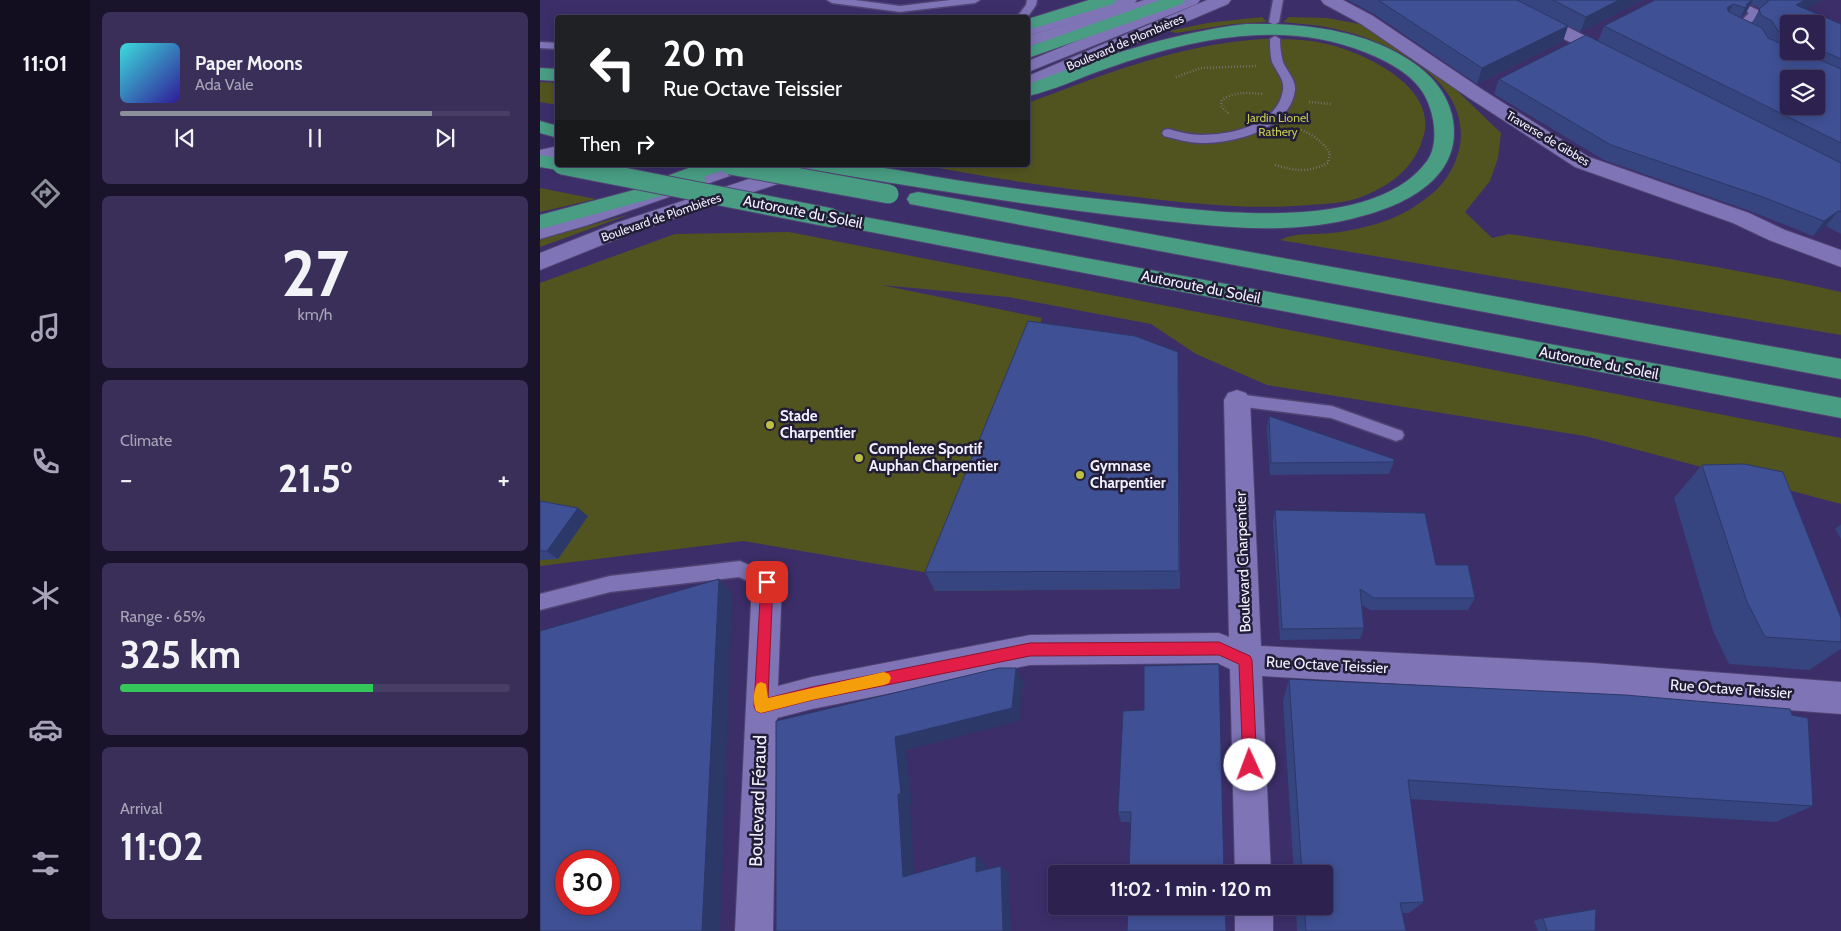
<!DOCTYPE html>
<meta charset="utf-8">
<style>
:root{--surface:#2d224f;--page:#392f59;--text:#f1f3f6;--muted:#a7a4b7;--line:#483f66;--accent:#8c9099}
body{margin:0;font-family:Cabin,sans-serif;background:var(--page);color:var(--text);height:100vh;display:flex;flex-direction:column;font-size:19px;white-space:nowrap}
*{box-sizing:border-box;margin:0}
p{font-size:16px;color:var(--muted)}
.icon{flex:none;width:28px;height:28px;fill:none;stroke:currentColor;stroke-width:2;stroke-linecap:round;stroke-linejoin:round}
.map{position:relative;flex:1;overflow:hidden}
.drawer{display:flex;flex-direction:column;gap:12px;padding:12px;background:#19132b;width:450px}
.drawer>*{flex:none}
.top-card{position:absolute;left:15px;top:15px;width:475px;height:152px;border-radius:5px;box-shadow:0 2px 12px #0003,0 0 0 1px var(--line);background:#202124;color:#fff;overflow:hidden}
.controls{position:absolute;left:1240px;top:15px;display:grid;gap:10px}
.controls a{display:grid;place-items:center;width:45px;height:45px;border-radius:5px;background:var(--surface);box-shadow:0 2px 12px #0003,0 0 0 1px var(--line);font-size:25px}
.speed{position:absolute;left:15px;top:850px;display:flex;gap:10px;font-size:25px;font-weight:700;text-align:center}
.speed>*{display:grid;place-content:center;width:65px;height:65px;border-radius:50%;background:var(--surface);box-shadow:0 2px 12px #0003,0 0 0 1px var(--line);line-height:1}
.speed .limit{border:8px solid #d22;background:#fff;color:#111}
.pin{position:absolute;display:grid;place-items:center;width:42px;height:42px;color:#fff;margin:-21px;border-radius:10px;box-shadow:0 2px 8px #0006}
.me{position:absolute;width:55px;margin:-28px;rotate:358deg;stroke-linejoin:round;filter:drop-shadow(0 0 4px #0008)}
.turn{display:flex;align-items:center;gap:18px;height:105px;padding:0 25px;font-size:22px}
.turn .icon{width:65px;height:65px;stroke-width:2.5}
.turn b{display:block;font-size:35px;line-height:42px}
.then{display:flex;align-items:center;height:48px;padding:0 25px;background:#0003;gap:10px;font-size:19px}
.big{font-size:38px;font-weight:800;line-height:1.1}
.drawer .card{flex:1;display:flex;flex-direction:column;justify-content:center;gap:8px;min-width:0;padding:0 18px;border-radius:8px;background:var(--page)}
.drawer .dial{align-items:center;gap:0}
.dial b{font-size:65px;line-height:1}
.song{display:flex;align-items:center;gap:15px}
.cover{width:60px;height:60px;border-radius:8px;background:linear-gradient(135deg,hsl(180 70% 55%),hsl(250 70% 35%))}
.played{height:5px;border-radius:2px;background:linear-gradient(90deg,var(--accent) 80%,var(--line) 80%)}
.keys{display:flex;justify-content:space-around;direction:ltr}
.heat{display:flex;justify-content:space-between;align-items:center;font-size:28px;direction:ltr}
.charge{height:8px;border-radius:4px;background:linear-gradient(90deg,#34c759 65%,var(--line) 0)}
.trip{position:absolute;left:508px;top:865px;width:285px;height:50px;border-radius:5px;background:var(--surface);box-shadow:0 2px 12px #0003,0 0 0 1px var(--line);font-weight:800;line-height:50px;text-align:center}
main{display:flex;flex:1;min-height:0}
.dock{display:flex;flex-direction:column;width:90px;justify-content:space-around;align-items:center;background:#120e20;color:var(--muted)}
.dock .icon{width:35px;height:35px}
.dock .active{color:var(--accent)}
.dock b{font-size:22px;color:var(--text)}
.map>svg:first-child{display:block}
</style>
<main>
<nav class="dock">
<b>11:01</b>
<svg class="icon active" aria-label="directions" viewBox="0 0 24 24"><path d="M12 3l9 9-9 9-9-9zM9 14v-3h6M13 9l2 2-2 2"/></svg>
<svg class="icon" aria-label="music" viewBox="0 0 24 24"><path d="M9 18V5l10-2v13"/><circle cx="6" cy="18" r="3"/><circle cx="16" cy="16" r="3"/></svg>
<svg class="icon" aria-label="phone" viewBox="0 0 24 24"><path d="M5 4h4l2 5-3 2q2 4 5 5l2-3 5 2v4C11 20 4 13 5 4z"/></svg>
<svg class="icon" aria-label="climate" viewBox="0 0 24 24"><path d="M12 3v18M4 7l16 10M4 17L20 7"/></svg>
<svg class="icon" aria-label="car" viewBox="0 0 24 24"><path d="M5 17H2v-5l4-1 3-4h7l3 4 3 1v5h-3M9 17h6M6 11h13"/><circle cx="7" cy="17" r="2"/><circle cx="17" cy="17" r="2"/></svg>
<svg class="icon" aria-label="filters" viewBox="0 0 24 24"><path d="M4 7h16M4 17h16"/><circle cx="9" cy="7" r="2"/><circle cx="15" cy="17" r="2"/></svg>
</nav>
<section class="drawer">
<div class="card">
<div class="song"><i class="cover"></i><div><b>Paper Moons</b><p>Ada Vale</p></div></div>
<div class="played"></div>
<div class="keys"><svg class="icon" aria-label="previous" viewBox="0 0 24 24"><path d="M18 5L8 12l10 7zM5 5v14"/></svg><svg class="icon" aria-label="pause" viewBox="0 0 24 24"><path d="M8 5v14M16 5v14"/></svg><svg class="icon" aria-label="next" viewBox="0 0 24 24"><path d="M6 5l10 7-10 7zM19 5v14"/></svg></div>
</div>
<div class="card dial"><b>27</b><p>km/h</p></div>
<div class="card"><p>Climate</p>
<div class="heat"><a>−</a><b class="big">21.5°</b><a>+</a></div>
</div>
<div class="card"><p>Range · 65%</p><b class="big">325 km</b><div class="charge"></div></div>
<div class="card"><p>Arrival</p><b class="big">11:02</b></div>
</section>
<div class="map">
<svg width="1301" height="931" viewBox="0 0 1301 931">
<rect width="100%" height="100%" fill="#3c2e69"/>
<path fill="#525420" d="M722,17L727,22L693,24L636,33L629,31L667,23Z
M749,17L787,18L825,25L909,83L961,133L958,158L950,181L925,212L952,238L969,234C1080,251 1191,267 1301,292V335L740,240C756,232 775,235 792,233C825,229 858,220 884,200C903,187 916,168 920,145C930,79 848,41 796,29C779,25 761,24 743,22Z
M723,39C746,39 769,39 791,45C826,54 891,85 885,129C885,134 882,139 881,144C871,171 847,187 821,197C805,203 786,204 769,205C710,210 655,204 596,197C525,189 454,179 383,165H488V103C565,74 640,44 723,39Z
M0,82L17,83V105L0,102Z
M0,188L56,199L0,212Z
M91,214L0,247V239Z
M249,232L1301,438V504L1045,436L727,385L656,354L611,324L468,297L341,285L502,318L493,343L597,358L638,374L640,589L394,591L401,575L203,541L0,566V283L135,234Z"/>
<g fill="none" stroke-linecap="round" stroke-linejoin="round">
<g stroke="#514473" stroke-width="3">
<path id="service" d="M287,0H315L360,6L410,0H440L435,3L360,12L292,3Z
M487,0H497L496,5L487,18H476L486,5Z
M733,0H743L739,22L734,25L729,22Z
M1183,0H1196L1218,10V17L1209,24L1211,34L1210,36H1202L1199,23L1209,13Z
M735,36L740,39C740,47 741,54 743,62C747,71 756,80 755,90C750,130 694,143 662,143C649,143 636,139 624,136L622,133L624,130L628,129C639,132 651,135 662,135C691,135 738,125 743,90C745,80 736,71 732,62C730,54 730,47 730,39Z
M0,42L18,43V49L0,48Z
M697,394L792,406L862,431L864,435L862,439L856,441L791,418L697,406L692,404L689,400L692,396Z
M200,561L233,576L236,582L233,588L227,590L199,577L70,592L0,610V594L70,576Z"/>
</g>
<g stroke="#514473" stroke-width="2">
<path id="minor" d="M781,0H803L833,16L943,90L1049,157L1209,213L1245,230L1301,250V267L1229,240L1193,223L1035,167L929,98L821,24L784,4Z
M952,0H974L1077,52L1080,56L1077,60L1071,61L1065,60L955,4Z
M697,390L706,393L710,400L721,646L1053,663L1301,682V714L1053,695L722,676L731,874H695L690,669L677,663L490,665L272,709L237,718L233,931H195L212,582L216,572L227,568L238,572L242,582L238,686L272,677L490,635L679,633L689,637L684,400L688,393Z
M695,906H733V931H695Z"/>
</g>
<g stroke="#514473" stroke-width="2">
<path id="tertiary" d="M604,0H631L628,4L488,47V36Z
M667,0H691L688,4L488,89V76Z
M251,165H282L279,170L92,233L0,270V253L76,223Z"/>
</g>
<g stroke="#514473" stroke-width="2">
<path id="secondary" d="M570,0H597L594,4L488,36V25Z
M636,0H660L657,4L488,72V61Z
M18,146V158L0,162V150Z
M179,165H210L207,170L48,225L0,239V224Z"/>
</g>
<g stroke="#514473" stroke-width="2">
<path id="motorway" d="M549,0H576L573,4L488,30V19Z
M620,0H645L642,4L488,58V47Z
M706,24C759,23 820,29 866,58C888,71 906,90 912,115C925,174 871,203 822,216C747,238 664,225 588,217C484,205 382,188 279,171L272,170L269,165C285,165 303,164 320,165C351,168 383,175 415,180C475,189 535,197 595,203C672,212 834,234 887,161C899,144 895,115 885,96C874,75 849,62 827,53C742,18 651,39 568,68C541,77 515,90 488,96V84C559,58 630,33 706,24Z
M0,68L18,69V81L0,80Z
M0,121L18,126V138L0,133Z
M0,155L18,158V165H28L25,169L18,170L0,167Z
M157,165H186L183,170L164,177L166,180L162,185L0,229V215L124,182L127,176Z
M378,192L1301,359V379L370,204L367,199L370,194Z
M292,211L1301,398V418L284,223L281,218L284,213Z"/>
</g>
<path stroke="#938bb1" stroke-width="2.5" stroke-dasharray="0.5 2.5" stroke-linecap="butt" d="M636,77L661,68L716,66
M769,102L791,104
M688,113L681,106L682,100C695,91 708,93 723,94
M735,165C756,171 768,173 788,163L790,153C781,140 771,133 756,128"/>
<use href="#service" fill="#7f74b6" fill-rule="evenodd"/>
<use href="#minor" fill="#7f74b6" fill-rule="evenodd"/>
<use href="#tertiary" fill="#7f74b6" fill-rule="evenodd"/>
<use href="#secondary" fill="#7f74b6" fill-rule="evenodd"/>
<use href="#motorway" fill="#489d83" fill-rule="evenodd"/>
<g stroke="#514473" stroke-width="21" stroke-linecap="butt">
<path id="motorway-bridge" d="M22,165L292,218
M190,165L349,194"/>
</g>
<use href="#motorway-bridge" stroke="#489d83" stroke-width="19"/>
</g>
<path fill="#36457f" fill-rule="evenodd" d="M808,0H1103L1040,32L1028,26L1023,41L937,84L834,14Z
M1115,0H1281L1265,9L1301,24V234L1286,226L1273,236L1210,211L1064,160L954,94L959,79L1058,41L1064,26ZM1210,4L1219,8V10L1212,23L1201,18L1206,13ZM1249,24H1276V51H1249Z
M638,352L640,589L395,591L385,572Z
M729,416L854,462L849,474L730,475L727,428Z
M1162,465L1301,618V649L1269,670L1189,664L1173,631L1134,498Z
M0,501L48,516L18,559L0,560Z
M735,510L896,565L935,598L928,610H830L822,605L824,628L820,639L740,640L733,523Z
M1301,524V539L1295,529Z
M749,679L1273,806L1235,822L870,799L884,902L869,913H862L866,931H757L756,906H784V874H754L743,701Z
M583,711L684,874L590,822H581L578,812Z
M1003,918L1055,931H998L994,921Z"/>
<path fill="#2c3868" d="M1079,0H1103L1040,32L1046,17Z
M1212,0H1213L1206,13L1200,18L1207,4Z
M1265,0H1281L1247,21L1256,5Z
M1193,4L1185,19L1187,8Z
M1028,26L1023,41L937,84L942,68Z
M1298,211L1286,226L1273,236L1284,221Z
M38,508L48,516L18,559L7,551Z
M179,579L192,593L180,931H162Z
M476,668L483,682L479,721L366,750L372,805H370L375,885L363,877L355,737Z
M436,856L445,865V881L436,872Z
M461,866L469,874L471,931H463Z"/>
<path fill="#3f5094" stroke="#2c3868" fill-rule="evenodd" d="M838,0H977L1028,26L942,68Z
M1013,0H1079L1046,17Z
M1115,0H1212L1207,4L1206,8L1193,4L1187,8L1189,12L1222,28L1228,38L1249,47V51H1259L1301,69V143L1064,26ZM1249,79H1276V106H1249Z
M1228,0H1265L1256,5L1301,24V59L1276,48V24H1249V36L1238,31L1232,21L1221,15L1219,9L1228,2Z
M1046,35L1301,163V212L1298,211L1284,221L1220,196L1071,145L959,79Z
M488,321L595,336L638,352L639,571L385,572Z
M729,416L854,459V462L731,463Z
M1204,464L1243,472L1301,618V642L1225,637L1207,602L1162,465Z
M0,501L38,508L7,551H0Z
M735,510L885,513L896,565H928L935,598H834L820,589L824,628L742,629Z
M179,579L162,931H0V631ZM26,861H69V904H26Z
M679,664L684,874H589L591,812H578L583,711L604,710V666Z
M459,668H476L472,708L355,737L361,794H358L363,877L436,856V872L461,866L463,931H236V721Z
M749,679L1085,695L1250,709L1252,715L1268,718L1273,806L868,780L884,902L860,903L866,931H766L764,906H784V874H762Z
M588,906H685L686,931H587Z
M1056,909L1055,931H1007L1003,918Z"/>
<path fill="#e11d48" stroke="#92132f" d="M227,576L232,578L233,582L228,698L272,687L490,643L679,642L710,656L712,660L717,765L715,770L710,772L705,770L703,765L699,664L679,655L490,656L272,700L221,713L216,711L214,706L221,582L223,578Z"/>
<path fill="#f59e0b" d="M344,672L349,674L351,678L349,683L344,685L272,700L221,713L216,711C213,703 213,692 217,684L221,682L226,684L228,698Z"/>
<g fill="#bcbf44" stroke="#221d37" stroke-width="2">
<circle cx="230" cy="425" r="5"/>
<circle cx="319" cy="458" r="5"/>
<circle cx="540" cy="475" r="5"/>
</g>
<g text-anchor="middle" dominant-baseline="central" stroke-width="5" stroke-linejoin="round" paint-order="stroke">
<g font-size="12" fill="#f2f0ff" stroke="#221d37">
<text transform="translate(585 42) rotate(-23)">Boulevard de Plombières</text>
<text transform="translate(1008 138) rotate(31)">Traverse de Gibbes</text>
<text transform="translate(121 217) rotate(-19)">Boulevard de Plombières</text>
</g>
<g font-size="12" fill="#c5c94f" stroke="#221d37">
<text x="738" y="117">Jardin Lionel<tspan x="738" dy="14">Rathery</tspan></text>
</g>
<g font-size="15" fill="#f2f0ff" stroke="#221d37">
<text transform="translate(263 212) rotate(11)">Autoroute du Soleil</text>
<text transform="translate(661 287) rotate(11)">Autoroute du Soleil</text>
<text transform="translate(1059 363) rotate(11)">Autoroute du Soleil</text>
<text transform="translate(703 562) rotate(-92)">Boulevard Charpentier</text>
<text transform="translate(787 665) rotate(3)">Rue Octave Teissier</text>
<text transform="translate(1191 689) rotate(4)">Rue Octave Teissier</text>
</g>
<g font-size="15" font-weight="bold" fill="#f2f0ff" stroke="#221d37" text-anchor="start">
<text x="240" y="416">Stade<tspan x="240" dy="17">Charpentier</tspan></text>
<text x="329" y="449">Complexe Sportif<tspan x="329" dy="17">Auphan Charpentier</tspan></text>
<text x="550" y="466">Gymnase<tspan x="550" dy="17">Charpentier</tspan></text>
</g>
<g font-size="18" fill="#f2f0ff" stroke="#221d37">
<text transform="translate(218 801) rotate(-88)">Boulevard Féraud</text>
</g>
</g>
</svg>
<div class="controls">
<a><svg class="icon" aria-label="search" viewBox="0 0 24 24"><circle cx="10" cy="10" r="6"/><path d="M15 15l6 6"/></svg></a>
<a><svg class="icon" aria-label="layers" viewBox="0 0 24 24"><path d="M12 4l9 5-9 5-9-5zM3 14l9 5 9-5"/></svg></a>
</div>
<div class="speed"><div class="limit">30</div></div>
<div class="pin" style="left:227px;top:582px;background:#d93025"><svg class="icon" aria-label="arrive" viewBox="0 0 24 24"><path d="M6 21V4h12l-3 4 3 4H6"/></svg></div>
<svg class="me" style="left:710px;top:765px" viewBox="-20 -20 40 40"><circle r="19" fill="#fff"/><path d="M0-13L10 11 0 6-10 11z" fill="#e11d48"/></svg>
<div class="trip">11:02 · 1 min · 120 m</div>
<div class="top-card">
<div class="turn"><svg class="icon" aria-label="left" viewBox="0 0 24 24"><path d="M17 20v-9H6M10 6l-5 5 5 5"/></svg><div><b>20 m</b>Rue Octave Teissier</div></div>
<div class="then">Then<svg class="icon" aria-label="right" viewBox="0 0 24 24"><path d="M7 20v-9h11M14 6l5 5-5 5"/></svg></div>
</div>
</div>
</main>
